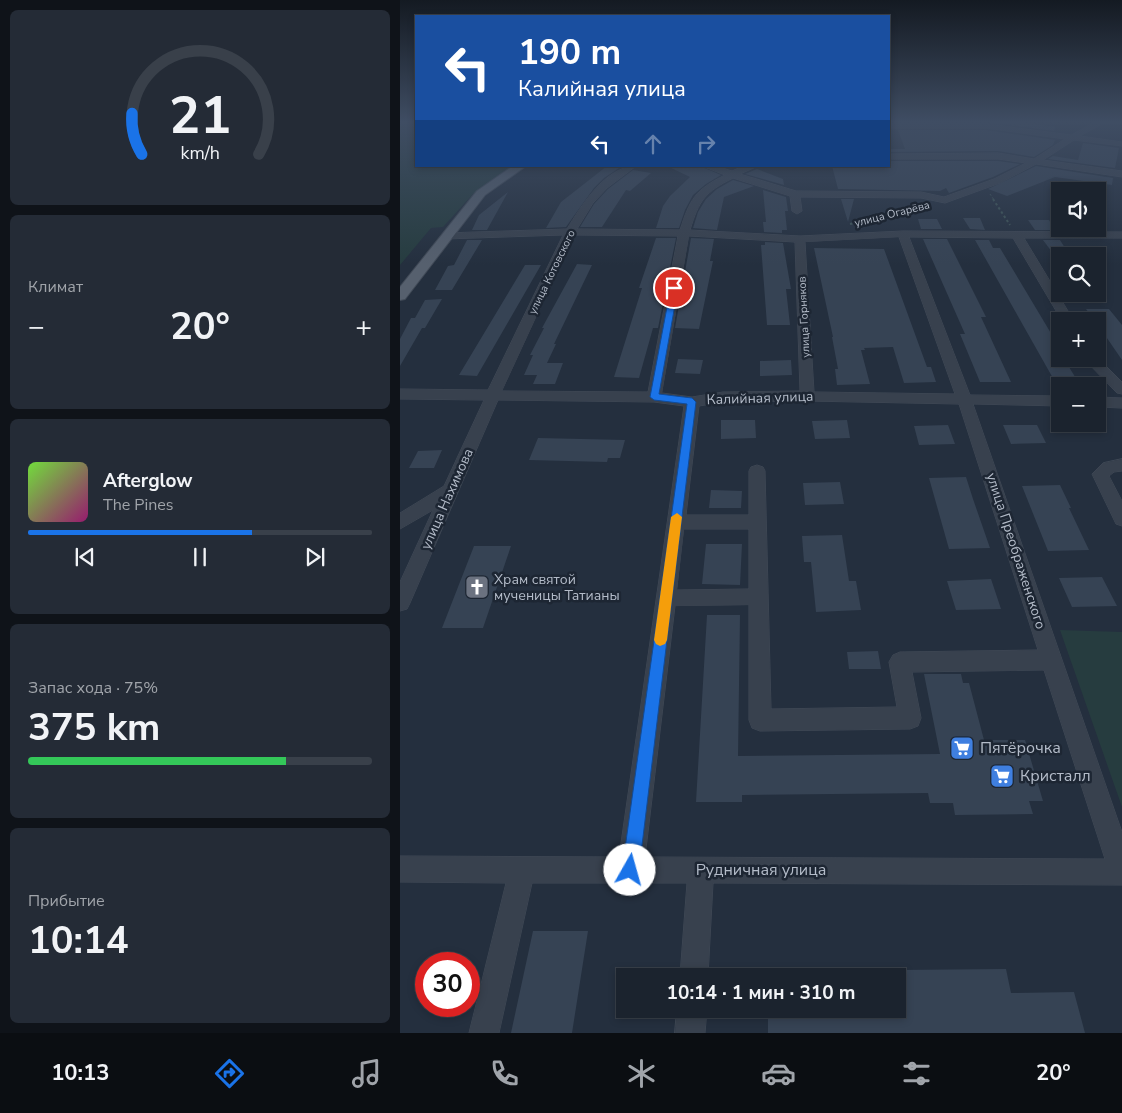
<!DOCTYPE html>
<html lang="ru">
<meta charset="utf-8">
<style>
:root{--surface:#1b232e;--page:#242b36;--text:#f1f3f6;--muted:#a0a4aa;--line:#39404a;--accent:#1a73e8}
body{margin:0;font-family:"Nunito Sans",sans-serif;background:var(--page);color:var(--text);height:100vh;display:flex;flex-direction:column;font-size:19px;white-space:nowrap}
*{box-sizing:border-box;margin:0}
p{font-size:16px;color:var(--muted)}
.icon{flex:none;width:28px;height:28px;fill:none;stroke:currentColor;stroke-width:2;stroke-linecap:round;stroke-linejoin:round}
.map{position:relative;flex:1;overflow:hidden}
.details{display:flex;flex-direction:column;gap:10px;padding:10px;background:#0f1319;width:400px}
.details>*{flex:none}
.top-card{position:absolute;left:15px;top:15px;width:475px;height:152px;border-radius:0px;box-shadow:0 2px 8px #0003,0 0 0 1px var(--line);background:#1a4fa0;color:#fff;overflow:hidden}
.controls{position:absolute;left:651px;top:182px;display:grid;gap:10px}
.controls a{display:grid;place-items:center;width:55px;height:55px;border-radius:0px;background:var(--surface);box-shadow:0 2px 8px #0003,0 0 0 1px var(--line);font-size:25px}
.speed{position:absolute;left:15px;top:952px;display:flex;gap:10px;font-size:25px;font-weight:700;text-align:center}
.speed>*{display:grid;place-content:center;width:65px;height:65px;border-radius:50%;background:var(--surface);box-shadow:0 2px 8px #0003,0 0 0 1px var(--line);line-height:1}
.speed .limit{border:8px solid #d22;background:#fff;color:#111}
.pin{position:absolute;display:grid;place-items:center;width:42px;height:42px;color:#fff;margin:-21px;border:2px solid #fff;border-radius:50%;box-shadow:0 1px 5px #0007}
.me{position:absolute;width:55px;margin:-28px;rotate:7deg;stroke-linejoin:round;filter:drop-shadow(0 0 4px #0008)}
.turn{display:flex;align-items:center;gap:18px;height:105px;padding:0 20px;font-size:22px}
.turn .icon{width:65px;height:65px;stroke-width:2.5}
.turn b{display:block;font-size:35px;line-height:42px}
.lanes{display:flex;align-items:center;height:48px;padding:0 20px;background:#0003;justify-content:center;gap:25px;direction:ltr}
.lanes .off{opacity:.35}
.big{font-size:38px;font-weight:700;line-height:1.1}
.details .tile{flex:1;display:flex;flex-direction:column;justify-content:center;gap:8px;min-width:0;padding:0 18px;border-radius:8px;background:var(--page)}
.details .dial{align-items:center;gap:0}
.dial svg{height:130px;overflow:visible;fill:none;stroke:var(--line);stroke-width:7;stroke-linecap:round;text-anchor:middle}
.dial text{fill:var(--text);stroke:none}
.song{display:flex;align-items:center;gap:15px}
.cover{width:60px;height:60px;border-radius:8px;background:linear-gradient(135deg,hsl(100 70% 55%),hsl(320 70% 35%))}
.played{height:5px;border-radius:2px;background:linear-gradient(90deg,var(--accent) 65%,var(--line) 65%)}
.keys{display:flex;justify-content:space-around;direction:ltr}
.heat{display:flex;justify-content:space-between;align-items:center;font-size:28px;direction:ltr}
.charge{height:8px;border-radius:4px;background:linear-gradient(90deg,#34c759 75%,var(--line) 0)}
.trip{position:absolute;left:216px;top:968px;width:290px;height:50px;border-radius:0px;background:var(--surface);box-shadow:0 2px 8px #0003,0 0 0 1px var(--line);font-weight:700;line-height:50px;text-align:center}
.tab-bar{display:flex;height:80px;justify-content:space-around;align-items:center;background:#0b0e12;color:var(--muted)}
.tab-bar .icon{width:35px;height:35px}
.tab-bar .active{color:var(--accent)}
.tab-bar b{font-size:22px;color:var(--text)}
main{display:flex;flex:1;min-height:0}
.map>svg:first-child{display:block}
</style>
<main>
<section class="details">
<div class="tile dial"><svg viewBox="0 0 100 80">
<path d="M14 69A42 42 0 1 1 86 69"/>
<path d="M14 69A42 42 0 0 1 8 44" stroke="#1a73e8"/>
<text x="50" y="56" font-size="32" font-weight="700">21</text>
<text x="50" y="72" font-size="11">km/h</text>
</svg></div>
<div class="tile"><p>Климат</p>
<div class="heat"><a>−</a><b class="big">20°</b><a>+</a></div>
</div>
<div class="tile">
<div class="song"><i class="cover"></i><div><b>Afterglow</b><p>The Pines</p></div></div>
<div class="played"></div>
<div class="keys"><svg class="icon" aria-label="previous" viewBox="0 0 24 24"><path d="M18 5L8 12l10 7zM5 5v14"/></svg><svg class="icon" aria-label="pause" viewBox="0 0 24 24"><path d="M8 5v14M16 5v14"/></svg><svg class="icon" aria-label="next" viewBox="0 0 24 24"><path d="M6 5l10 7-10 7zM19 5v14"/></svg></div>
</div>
<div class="tile"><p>Запас хода · 75%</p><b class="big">375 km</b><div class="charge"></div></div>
<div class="tile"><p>Прибытие</p><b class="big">10:14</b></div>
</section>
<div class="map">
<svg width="722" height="1033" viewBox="0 0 722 1033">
<rect width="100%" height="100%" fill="#242f3e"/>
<path fill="#263c3f" d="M0,121H16V166H114L73,194L43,227L31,228L0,265Z
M660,630L722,632V807Z"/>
<path fill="#364354" d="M580,121H612L656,127L654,131Z
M498,130H586L655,140L653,145L634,157L598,151L489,152V149H505Z
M683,143L719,148L715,168L648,159L653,156L678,160Z
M489,161H598L620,164L593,177L549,193L546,188L540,191L438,189L432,166H489Z
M207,166L219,168L204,178L194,188L166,227L146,228L161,202Z
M267,166H300L321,175L306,184L293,195L285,210L279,228H256L263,206L270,196L290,177Z
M636,166L713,178L712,185L655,177L607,196L588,189Z
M357,169L383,179L384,185L345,174Z
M233,170L251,173L230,191L226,190L202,227H180L194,204L208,189Z
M333,180L354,186L324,197L317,230L293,228L298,212L306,199L317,189Z
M363,190L386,197L388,211H385L387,230H382V233L364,232L363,222H366Z
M108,192L87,230H72L79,215Z
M441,199H454L448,222Z
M563,218H580L585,230L570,229Z
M518,219H537L542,229H521Z
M628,220H649L655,230H635Z
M256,238H276L258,328H253L239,378L214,377L242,288H239Z
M291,238L314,239L310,261H313L299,329L275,328Z
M523,239H547L586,317H581L611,382H580L560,334H565Z
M67,240H82L52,290H35L48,266L54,265Z
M575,240H589L593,248H600L658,345H656L660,352V359H664L677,380H654Z
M643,240H660L670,256H655Z
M365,242L383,243L391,289H386L390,325H367L361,245H365Z
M414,248L484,249L527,367H531L536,382L504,383L493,347L464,348L465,350H461L470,384L437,385L435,369H438L432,337H433Z
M177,264L192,265L154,344H156L147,363H163L155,384H133L137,375H124L133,355H130L144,328H142Z
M125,265H141L77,376L59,375Z
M42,299L25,328H22L0,366V339L11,318H15L25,300Z
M686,309H709L722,325V360L698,325V321H695Z
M278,359L303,360L300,374L275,373Z
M391,360L392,375L360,376V361Z
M321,420H355L356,438L321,439Z
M447,420L450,438L415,439L412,421Z
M548,425L555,444L519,445L514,426Z
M603,425H637L646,443L611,444Z
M138,438L225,440L220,458H208L207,462L129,460Z
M42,450L34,468H9L18,451Z
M566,477L573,499L590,548L549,549L529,478Z
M440,482L444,504L405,505L403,483Z
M660,485L671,508H669L689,550L648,551L622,486Z
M311,490L342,491L341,508H309Z
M442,535L449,581H456L461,610L416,612L411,562H404L402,536Z
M306,544H342L340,585L302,584Z
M74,546H111L83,628H42Z
M702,577L717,606L672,607L659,578Z
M591,579L601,609L556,610L547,581Z
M307,615H340L338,756L540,754L524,674H561L563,683H569L584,740H625L643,801H629L633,814L555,815L553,803H530L528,793L342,795V802H296Z
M478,651L481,669H449L447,652Z
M133,931H188L172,1033H111Z
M606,969L611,993L674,992L685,1033H368V1009H498V970Z"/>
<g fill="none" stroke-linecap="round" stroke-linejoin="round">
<g stroke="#414a57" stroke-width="1">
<path id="minor" d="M697,121H722V124H702L680,136L722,142V146L674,140L643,160L722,171V177L636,164L600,183L545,203L521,198L400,197L402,211L397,214L392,211L390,196L333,178C305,192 299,200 290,230L400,236L503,231L722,232V238H624L674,321H662L613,238L509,237L570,395L660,396V406L573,404L722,832V885L313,883L308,976H280L287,883H132L99,1033H69L106,883L0,882V856L219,857L284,406L254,402L98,400L10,603L7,609L0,611V582L33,510L0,529V513L44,486L84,400L0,399V389L88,390L163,235L45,239L40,236L45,233L167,229C181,206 206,166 236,166L207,188L193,203L177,229L280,230C290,199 295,190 325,175L302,166H316L332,171L343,166H358L340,174L396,191L521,192L544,197L594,179L626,163L598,159H489V154L598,153L634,159L665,139L586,128H489V124H586L671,135ZM174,235L278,236L248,392L102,391ZM289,236L395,242L400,391L323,392L292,397L262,393ZM499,237L555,394L414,392L405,242ZM407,401L559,404L638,650L500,652L493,655L489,662L497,707L371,709L365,471L363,467L357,465L351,467L349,471V515H286L299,406L323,402ZM284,529H349V589L277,590ZM349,605V720L352,728L360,731L510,729L518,726L521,718L512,672L644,670L705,859L245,857L275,606Z
M698,358L722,382V394L717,393L684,359Z
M698,397L722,398V408L698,407Z
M722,459V471L714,472L709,476L722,501V526L716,524L692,474L703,463Z
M277,1009H307L305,1033H275Z"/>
</g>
<g stroke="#414a57" stroke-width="2">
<path id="major" d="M113,166H126L85,195L5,299L0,300V287L77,191Z"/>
</g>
<path stroke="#3f5557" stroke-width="1" stroke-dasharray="2 2" stroke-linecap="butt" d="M590,194L594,200"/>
<path stroke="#3f5557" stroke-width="2" stroke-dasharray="2.5 2.5" stroke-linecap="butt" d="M593,199L610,225
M450,224L517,208"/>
<use href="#minor" fill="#38414e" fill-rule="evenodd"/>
<use href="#major" fill="#56606e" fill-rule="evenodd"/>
</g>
<linearGradient id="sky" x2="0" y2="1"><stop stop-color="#141a22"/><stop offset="0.46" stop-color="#3f4d63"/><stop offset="1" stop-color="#3f4d63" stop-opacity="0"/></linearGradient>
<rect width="722" height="265" fill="url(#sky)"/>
<path fill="#1a73e8" stroke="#114b97" d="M271,286L278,288L259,394L292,398L296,402L239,870L236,876L230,878L224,876L222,870L287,404L254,400L250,397Z"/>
<path fill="#f59e0b" d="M277,513L282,517L267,640L265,644L260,646L256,644L254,640L271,517Z"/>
<defs>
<g id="church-square" transform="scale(1.25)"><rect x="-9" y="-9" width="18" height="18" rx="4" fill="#6b7280" stroke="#1d2633"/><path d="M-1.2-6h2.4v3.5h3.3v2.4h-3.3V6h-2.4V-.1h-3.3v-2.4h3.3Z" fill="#fff"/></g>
<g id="supermarket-square" transform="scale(1.25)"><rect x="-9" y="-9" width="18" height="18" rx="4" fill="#3f7fe0" stroke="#1d2633"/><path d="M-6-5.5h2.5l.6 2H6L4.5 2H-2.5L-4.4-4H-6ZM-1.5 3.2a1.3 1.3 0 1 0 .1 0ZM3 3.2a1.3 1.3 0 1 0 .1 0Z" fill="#fff"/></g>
</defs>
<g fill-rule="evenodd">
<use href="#church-square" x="77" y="587"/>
<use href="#supermarket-square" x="562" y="748"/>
<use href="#supermarket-square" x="602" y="776"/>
</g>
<g text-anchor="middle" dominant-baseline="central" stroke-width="5" stroke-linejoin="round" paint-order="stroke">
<g font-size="11" fill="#b4bcc9" stroke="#1d2633">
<text transform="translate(492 214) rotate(-14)">улица Огарёва</text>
<text transform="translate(152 272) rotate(-64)">улица Котовского</text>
<text transform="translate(404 317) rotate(-93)">улица Горняков</text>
</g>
<g font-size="14" fill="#b4bcc9" stroke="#1d2633">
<text transform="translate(360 398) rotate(-2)">Калийная улица</text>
<text transform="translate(47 499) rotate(-66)">улица Нахимова</text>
<text transform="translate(616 551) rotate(72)">улица Преображенского</text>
</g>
<g font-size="14" fill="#b4bcc9" stroke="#1d2633" text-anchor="start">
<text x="94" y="579">Храм святой<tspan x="94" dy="16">мученицы Татианы</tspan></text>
</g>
<g font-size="16" fill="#b4bcc9" stroke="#1d2633" text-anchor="start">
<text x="580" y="748">Пятёрочка</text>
<text x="620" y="776">Кристалл</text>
</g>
<g font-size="16" fill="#b4bcc9" stroke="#1d2633">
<text x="361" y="870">Рудничная улица</text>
</g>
</g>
</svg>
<div class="controls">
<a><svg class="icon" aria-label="sound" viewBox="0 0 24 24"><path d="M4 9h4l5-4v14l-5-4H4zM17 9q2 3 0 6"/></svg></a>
<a><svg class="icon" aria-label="search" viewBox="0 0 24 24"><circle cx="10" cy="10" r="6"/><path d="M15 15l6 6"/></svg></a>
<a>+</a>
<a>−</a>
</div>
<div class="speed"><div class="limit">30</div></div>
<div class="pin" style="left:274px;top:288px;background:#d93025"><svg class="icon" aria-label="arrive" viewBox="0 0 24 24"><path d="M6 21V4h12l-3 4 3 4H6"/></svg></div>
<svg class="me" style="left:230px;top:870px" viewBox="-20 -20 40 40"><circle r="19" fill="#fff"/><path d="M0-13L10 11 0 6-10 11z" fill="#1a73e8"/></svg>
<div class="trip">10:14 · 1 мин · 310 m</div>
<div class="top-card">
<div class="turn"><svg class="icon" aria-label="left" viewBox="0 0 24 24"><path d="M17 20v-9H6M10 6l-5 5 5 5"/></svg><div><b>190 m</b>Калийная улица</div></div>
<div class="lanes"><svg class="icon" aria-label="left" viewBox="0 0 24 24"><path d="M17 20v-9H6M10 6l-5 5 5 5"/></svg><svg class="icon off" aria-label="ahead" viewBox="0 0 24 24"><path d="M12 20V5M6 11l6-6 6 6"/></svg><svg class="icon off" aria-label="right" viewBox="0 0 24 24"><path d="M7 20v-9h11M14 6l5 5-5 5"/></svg></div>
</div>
</div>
</main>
<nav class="tab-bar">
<b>10:13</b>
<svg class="icon active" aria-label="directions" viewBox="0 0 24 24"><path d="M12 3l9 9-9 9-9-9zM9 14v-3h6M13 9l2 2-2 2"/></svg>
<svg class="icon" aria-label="music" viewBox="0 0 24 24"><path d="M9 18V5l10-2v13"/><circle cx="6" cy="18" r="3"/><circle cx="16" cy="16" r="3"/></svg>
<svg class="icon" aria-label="phone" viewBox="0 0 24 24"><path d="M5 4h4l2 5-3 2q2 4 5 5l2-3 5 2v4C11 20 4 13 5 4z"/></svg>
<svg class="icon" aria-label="climate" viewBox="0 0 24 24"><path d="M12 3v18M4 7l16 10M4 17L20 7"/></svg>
<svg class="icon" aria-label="car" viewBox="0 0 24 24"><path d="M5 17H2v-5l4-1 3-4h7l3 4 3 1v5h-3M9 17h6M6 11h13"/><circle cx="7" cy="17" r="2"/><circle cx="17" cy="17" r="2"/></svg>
<svg class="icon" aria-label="filters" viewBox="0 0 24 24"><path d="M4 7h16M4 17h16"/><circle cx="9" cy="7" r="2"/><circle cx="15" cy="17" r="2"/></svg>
<b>20°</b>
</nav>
